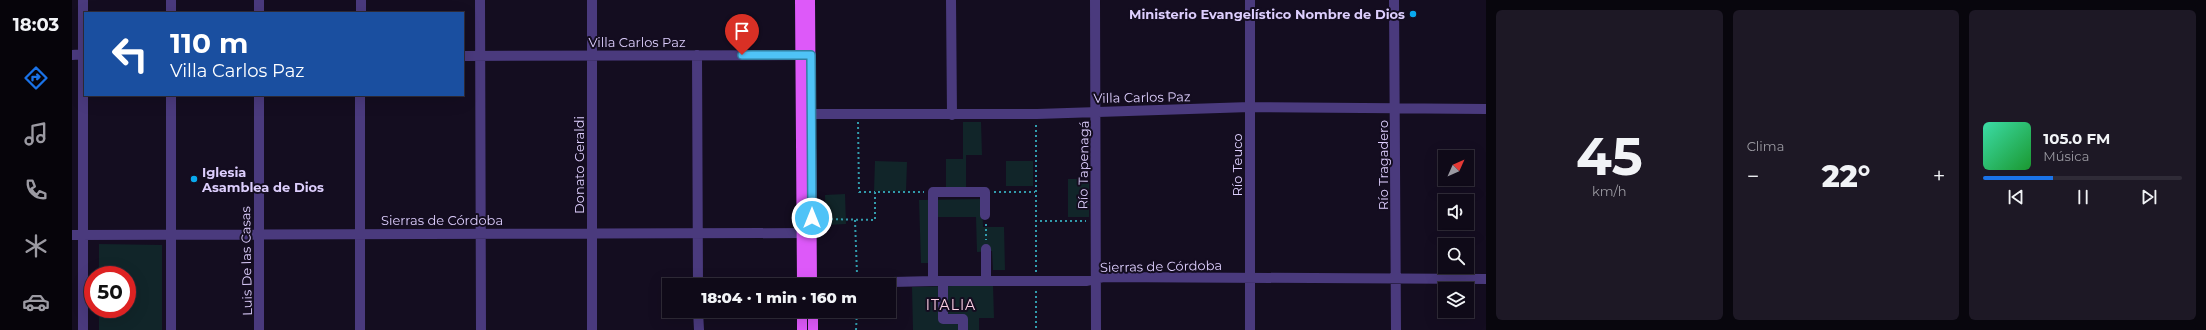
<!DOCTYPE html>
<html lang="es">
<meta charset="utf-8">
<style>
:root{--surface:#0f0a18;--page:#1d1825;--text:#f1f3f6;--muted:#9b9aa2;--line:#2f2b37;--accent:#1a73e8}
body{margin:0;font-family:Montserrat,sans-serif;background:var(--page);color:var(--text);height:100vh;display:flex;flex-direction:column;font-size:15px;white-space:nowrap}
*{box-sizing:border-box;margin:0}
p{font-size:13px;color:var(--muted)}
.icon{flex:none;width:22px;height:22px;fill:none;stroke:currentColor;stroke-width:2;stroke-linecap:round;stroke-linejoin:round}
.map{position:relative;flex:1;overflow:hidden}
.side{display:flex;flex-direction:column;gap:10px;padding:10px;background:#08060d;width:720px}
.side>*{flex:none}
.guide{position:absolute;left:12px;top:12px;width:380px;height:84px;border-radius:0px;box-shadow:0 4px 16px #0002,0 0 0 1px var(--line);background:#1a4fa0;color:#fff;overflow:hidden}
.needle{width:26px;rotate:45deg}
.controls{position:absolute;left:1366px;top:150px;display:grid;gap:8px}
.controls a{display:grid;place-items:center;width:36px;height:36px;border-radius:0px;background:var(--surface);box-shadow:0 4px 16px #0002,0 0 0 1px var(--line);font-size:20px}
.speed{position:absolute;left:12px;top:266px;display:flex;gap:8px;font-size:20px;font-weight:700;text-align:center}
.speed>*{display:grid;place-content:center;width:52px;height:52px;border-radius:50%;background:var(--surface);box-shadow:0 4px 16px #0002,0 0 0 1px var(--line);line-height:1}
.speed .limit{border:6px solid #d22;background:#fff;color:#111}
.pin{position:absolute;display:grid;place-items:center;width:34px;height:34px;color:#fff;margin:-41px -17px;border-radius:50% 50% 50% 0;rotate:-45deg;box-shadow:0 0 4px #0007}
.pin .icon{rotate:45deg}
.me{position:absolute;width:44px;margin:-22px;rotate:0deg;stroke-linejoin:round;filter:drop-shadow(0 0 3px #0008)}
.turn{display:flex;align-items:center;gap:14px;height:84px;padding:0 20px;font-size:18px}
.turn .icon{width:52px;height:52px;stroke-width:2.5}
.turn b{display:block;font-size:28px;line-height:34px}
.big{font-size:30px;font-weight:800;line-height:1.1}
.side .tile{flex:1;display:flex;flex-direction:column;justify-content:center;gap:6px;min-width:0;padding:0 14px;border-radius:6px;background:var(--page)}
.side .dial{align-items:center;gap:0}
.dial b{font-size:52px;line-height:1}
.song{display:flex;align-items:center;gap:12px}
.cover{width:48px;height:48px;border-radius:6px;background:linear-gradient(135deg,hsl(160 70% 55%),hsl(130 70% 35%))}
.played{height:4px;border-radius:2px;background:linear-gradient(90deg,var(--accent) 35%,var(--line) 35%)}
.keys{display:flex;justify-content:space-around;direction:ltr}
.heat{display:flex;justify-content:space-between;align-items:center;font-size:22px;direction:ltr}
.side .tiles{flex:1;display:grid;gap:10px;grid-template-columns:repeat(3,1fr)}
.trip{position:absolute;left:590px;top:278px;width:234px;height:40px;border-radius:0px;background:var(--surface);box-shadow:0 4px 16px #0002,0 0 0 1px var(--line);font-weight:800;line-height:40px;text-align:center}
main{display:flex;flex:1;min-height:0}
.dock{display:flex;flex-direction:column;width:72px;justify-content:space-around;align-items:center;background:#06040a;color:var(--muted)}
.dock .icon{width:28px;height:28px}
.dock .active{color:var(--accent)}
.dock b{font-size:18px;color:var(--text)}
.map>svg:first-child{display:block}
</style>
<main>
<nav class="dock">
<b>18:03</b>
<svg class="icon active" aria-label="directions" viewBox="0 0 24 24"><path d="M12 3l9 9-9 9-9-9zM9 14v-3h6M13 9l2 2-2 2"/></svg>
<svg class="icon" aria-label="music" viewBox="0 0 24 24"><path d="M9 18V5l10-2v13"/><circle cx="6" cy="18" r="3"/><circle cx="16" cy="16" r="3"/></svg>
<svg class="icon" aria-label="phone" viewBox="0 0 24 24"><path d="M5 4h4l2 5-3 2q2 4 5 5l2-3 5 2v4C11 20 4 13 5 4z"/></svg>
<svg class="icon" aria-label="climate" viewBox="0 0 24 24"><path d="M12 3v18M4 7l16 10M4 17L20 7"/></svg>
<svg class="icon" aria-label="car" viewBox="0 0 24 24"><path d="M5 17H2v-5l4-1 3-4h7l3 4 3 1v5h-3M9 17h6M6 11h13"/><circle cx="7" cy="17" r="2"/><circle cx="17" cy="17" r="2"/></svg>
</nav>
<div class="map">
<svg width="1414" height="330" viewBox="0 0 1414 330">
<rect width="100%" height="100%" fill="#140d20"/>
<path fill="#112529" d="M891,122H909L910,155H894V187H874V159H891Z
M803,161L835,162L834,191H802Z
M934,161H961V186H934Z
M996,179H1017V217H996Z
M773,194L774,224L754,225L753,195Z
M910,199L911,227H932L933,270H921L920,251L905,252L904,217H857L858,263H849L847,200Z
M27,244L90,245V330H27V309H55V275H27Z
M921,285L922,318H907V330H841L840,287Z"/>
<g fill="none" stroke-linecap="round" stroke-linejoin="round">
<path stroke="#329cad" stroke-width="2" stroke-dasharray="2 3" stroke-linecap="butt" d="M786,122L787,192H803
M922,192H963
M749,219L803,220V192H852
M783,220L785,274
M963,221H1014
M914,224V240
M964,272V123
M964,291V330
M784,330L785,311"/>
<path stroke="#4a3a7d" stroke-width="10" d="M99,0V13
M187,0V13
M408,0L409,330
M520,0V330
M879,0L880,115
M1023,0L1024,330
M1322,0L1324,330
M289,13V0
M0,55L13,54
M625,55L626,285
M391,56L737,55
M187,95V330
M288,95V330
M730,114H965L1178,107L1414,109
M0,235L738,233
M914,249V281
M861,281V192H913V215
M871,281V319H891V330
M740,284L861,281H1015L1032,277L1414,279
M626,311L627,330
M11,330V0
M99,330V95
M1178,330V0"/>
<path stroke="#dd59f9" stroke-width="10" d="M728,0L730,285
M738,0L740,285
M730,311V330
M741,311V330"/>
</g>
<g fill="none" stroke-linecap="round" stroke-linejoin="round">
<g stroke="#337fa1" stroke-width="10">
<path id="route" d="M670,55H739L740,218"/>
</g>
<use href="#route" stroke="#4fc3f7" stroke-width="7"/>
</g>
<g fill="#09a9ee" stroke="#140d20" stroke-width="1.5">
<circle cx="1341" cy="14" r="4"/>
<circle cx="122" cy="179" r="4"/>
</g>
<g text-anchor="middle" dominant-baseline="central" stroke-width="4" stroke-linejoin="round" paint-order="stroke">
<g font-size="13" font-weight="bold" fill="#ddcefd" stroke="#140d20" text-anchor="end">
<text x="1333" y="14">Ministerio Evangelístico Nombre de Dios</text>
<text x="130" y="172" text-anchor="start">Iglesia<tspan x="130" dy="15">Asamblea de Dios</tspan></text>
</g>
<g font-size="13" fill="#ddcefd" stroke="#140d20">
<text x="565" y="42">Villa Carlos Paz</text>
<text transform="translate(1070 97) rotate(-1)">Villa Carlos Paz</text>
<text transform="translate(507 165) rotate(-90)">Donato Geraldi</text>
<text transform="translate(1011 165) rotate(-89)">Río Tapenagá</text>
<text transform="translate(1165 165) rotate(-90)">Río Teuco</text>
<text transform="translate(1311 165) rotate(-90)">Río Tragadero</text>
<text x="370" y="220">Sierras de Córdoba</text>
<text transform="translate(174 261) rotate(-91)">Luis De las Casas</text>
<text transform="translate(1089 266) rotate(-1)">Sierras de Córdoba</text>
</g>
<g font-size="14" letter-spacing="1" fill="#fdd0e4" stroke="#140d20">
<text x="879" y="305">ITALIA</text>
</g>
</g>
</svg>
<div class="controls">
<a><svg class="needle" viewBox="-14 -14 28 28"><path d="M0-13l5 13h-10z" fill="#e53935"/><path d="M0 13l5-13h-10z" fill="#9b9aa2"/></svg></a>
<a><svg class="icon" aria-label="sound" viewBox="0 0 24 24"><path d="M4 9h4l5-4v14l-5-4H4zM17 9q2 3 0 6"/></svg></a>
<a><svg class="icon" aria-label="search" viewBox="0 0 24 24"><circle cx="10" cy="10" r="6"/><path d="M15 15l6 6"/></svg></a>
<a><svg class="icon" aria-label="layers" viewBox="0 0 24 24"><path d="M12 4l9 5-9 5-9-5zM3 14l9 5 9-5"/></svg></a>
</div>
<div class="speed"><div class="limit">50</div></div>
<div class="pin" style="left:670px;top:55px;background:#d93025"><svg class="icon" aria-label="arrive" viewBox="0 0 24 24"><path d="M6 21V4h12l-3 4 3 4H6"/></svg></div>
<svg class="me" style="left:740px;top:218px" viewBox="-20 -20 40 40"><circle r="17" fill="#4fc3f7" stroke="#fff" stroke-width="3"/><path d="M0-11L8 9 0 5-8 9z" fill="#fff"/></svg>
<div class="trip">18:04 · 1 min · 160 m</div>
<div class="guide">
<div class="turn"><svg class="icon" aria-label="left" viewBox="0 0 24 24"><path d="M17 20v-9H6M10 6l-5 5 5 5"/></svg><div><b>110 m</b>Villa Carlos Paz</div></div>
</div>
</div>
<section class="side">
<div class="tiles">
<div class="tile dial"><b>45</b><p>km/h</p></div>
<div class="tile"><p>Clima</p>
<div class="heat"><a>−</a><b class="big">22°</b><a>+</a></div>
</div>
<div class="tile">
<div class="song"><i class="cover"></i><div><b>105.0 FM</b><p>Música</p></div></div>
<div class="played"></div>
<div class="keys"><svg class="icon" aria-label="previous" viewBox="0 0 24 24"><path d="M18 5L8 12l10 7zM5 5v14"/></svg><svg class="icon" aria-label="pause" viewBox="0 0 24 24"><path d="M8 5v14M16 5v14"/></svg><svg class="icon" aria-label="next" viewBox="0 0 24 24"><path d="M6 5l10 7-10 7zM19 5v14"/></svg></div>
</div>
</div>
</section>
</main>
